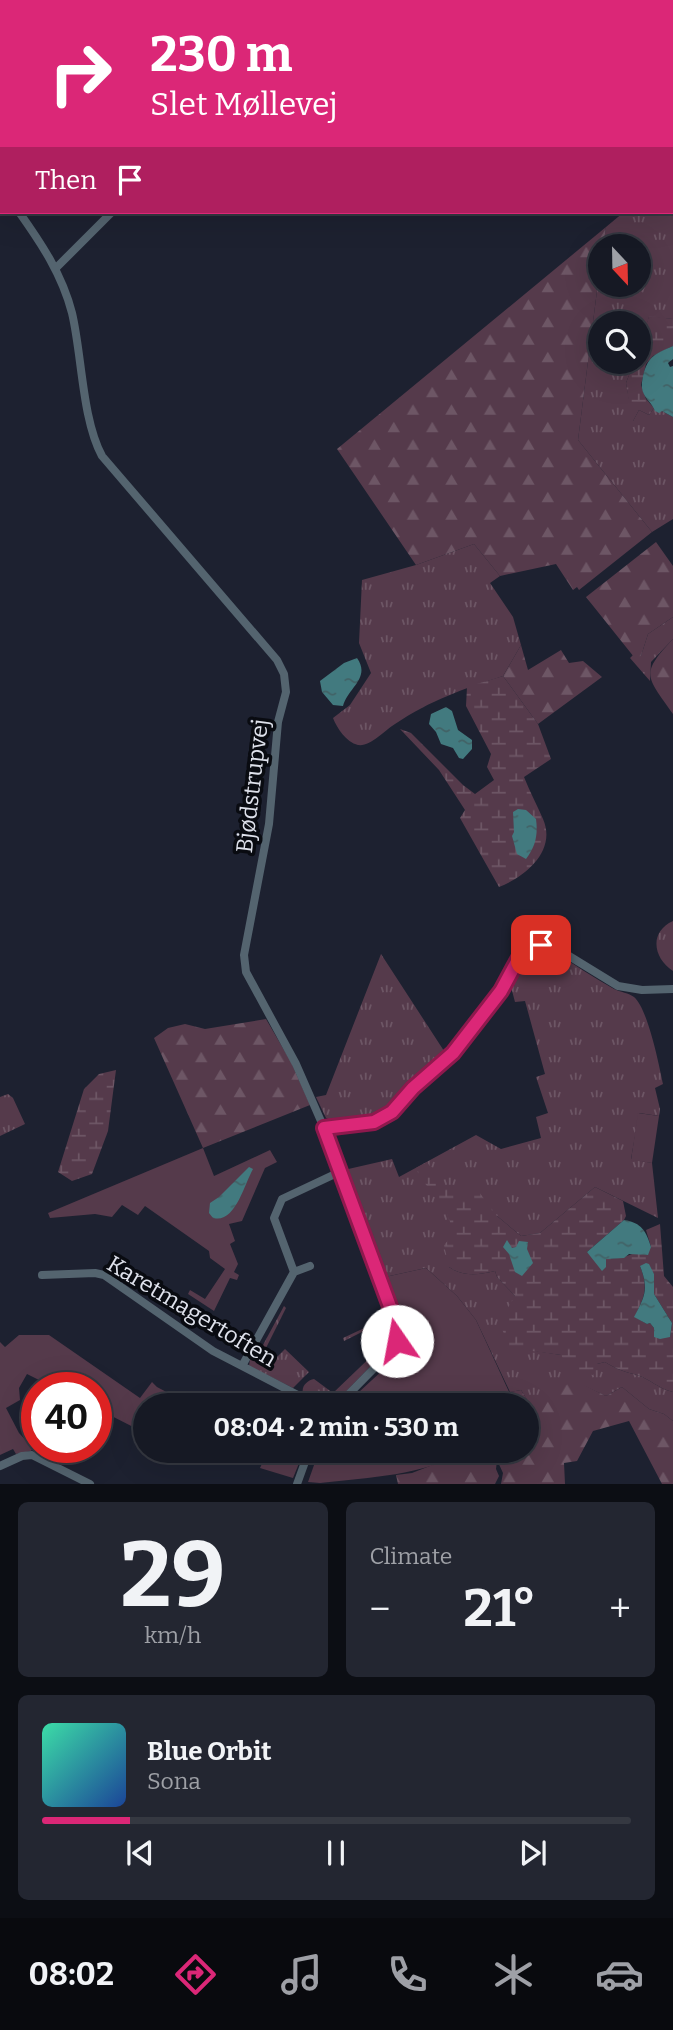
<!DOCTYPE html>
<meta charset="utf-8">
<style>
:root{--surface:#161924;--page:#232631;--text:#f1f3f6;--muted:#9ea0a6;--line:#353841;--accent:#db2777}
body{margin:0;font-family:Bitter,serif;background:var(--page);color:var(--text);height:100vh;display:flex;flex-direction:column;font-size:26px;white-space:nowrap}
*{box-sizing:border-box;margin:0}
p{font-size:23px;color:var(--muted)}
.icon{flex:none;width:38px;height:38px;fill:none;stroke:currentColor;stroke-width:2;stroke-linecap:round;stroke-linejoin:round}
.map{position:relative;height:1484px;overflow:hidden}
.details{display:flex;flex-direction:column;gap:18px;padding:18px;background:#0c0e14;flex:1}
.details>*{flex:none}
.hud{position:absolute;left:0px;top:0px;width:674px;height:214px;box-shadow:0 7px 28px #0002,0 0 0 2px var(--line);background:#db2777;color:#fff;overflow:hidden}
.needle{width:46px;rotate:158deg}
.tools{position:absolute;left:588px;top:234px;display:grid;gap:14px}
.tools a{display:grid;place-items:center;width:63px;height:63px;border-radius:50%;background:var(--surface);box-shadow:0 7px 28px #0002,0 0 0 2px var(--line);font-size:35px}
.speed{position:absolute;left:21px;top:1372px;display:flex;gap:14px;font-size:35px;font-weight:700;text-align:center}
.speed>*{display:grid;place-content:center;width:91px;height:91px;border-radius:50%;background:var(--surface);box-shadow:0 7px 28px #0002,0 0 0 2px var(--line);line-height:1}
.speed .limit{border:10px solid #d22;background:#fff;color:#111}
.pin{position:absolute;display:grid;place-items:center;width:60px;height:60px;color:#fff;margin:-30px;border-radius:14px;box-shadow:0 4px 10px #0006}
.me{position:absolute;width:77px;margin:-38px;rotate:348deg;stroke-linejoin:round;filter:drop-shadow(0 0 5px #0008)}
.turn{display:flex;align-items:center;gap:24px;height:147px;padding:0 35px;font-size:32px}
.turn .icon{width:91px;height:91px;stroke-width:2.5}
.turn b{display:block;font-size:49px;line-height:60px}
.then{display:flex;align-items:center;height:66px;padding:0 35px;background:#0003;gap:14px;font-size:26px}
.big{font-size:52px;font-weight:700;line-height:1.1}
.details .widget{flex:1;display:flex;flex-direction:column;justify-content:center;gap:10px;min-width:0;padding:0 24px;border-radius:10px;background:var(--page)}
.details .dial{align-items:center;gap:0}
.dial b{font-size:91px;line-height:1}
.song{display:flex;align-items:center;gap:21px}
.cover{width:84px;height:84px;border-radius:10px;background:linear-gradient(135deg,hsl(160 70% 55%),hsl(220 70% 35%))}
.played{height:7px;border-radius:4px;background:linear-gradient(90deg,var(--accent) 15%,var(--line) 15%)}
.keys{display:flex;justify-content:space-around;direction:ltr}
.heat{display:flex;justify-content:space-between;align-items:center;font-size:38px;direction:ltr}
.details .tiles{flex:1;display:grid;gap:18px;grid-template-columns:1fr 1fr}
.widget:last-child{grid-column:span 2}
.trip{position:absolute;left:133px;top:1393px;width:406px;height:70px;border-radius:35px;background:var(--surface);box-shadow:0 7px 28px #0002,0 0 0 2px var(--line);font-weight:700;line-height:70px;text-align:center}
.dock{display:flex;height:112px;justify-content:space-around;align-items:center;background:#090a0e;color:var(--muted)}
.dock .icon{width:49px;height:49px}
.dock .selected{color:var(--accent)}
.dock b{font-size:32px;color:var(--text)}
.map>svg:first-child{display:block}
</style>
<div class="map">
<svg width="673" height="1484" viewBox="0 0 673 1484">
<defs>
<pattern id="grass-tufts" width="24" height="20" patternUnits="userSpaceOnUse" patternTransform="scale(1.75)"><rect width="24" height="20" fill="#553a4b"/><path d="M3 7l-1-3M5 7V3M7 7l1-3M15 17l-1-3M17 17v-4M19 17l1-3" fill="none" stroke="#6d5665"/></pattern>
<pattern id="forest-firs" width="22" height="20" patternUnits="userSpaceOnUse" patternTransform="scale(1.75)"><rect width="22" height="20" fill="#553a4b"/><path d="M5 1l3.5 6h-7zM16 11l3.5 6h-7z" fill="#6d5665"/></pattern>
<pattern id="wetland-marsh" width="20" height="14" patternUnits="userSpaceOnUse" patternTransform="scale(1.75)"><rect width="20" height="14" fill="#553a4b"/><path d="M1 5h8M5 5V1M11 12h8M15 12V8" fill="none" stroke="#6d5665"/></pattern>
<pattern id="water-ripples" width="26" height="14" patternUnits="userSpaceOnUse" patternTransform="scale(1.75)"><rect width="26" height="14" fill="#427a7f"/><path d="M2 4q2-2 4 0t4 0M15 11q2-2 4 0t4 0" fill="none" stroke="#426266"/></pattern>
</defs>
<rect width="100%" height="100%" fill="#1d2130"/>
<path fill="url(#grass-tufts)" d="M673,65V319L649,317L639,349V324H600V362H634L626,383L633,421L639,410L649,415L654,408L655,411H662L673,417V519L652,532L578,440L600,267V285H639V247H603L606,227L624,212H672Z
M474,544L500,576L490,583L513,617L521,645L503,676C463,689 431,700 395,724C385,730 370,747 358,745C346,742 337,728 333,718L350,705L371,673L359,643L362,580L416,565Z
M673,617V639L651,662L650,681L630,658L633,655L641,656L648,634Z
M673,921V971C653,958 649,932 673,921Z
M544,949L554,952C574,964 594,978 614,989C620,992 629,993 634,997C648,1009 659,1065 663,1084L655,1088L660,1109L659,1116L639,1113L631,1159L652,1163L658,1218L595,1187L540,1233L521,1236L497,1216L449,1267C463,1277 479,1275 495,1271L497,1277L515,1296L510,1347L561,1355L597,1364L605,1362C616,1369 625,1372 637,1375C650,1379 659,1389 673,1392V1421L664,1414L649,1409L622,1387L606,1396L578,1383L558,1405L533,1409L521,1390L510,1392L476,1320L457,1296L426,1268L385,1277L344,1170L392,1159L399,1177L476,1135L501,1149L541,1138L536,1117L548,1113L536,1077L545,1074L525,1001L515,1002L510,983L525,957Z
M381,954L446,1054L412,1083L391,1107L359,1121L335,1122L326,1118L316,1097L326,1095Z
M8,1094L13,1098L25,1124L0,1136V1097Z
M284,1306L286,1308L259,1362L269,1365L285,1349L309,1372L293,1388L249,1366L250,1359L256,1358Z
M390,1316L393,1335L386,1350L333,1405H326L303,1393C301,1386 308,1380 314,1379L333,1393L382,1346L385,1337L362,1332L344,1341L343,1338Z
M268,1451H304L293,1478L260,1468Z"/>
<path fill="url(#forest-firs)" d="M606,227L603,247H600V267L578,440L652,532L579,590L577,587L573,590L556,564L500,576L474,544L416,565L337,449Z
M656,542L673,566V617L648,634L641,656L634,657L586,597Z
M673,639V714C647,676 639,675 673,639Z
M521,645L528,670L561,650L569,663L583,661L602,677L538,724L503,676Z
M266,1019L291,1062L310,1105L203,1148L154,1038L168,1028L185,1024L205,1029Z
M578,1382L606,1396L622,1387L649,1409L664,1414L673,1421V1484H662L629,1421L593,1431L577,1461L564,1463L565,1484H501L503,1473L497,1460L496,1469L499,1476L495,1484H398L396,1475L412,1473L468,1451H527V1405H515L510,1392L521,1390L533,1409L545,1396L558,1405L556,1394L564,1385Z"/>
<path fill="url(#wetland-marsh)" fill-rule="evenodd" d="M649,316L673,319V346L653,356L646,364L641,385L646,399L654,408L649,415L639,410L632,423L626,383L634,362H639V349Z
M503,676L538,724L551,759L524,777C530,792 537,805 543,819C557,851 525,877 499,887L460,818L465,810L439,770L400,729L411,733L463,785L475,794L494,780L487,767L491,754L466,706L467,687Z
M116,1070L108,1131L92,1174L72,1181L58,1172L84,1089L99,1074Z
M427,1162L443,1185L454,1189L479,1192L497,1216L521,1236L540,1233L595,1187L623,1201L626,1216L624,1220L587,1252C618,1264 622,1257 651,1247L646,1230L660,1224L664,1276L673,1287V1392C659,1389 650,1379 637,1375C625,1372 616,1369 605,1362L597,1364L593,1375C578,1373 568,1369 561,1355L510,1348L499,1322L515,1296L497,1277L495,1271C479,1275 463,1277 449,1267L444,1245C469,1222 423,1189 416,1168ZM640,1266L654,1274V1294L672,1323L670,1337H654V1328L650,1323L647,1324L635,1317C644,1296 649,1289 640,1266Z"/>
<path fill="#553a4b" d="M638,1113L659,1116L652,1163L631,1160Z
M203,1148L214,1176L270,1150L277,1162L265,1168L242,1221L229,1224L235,1241L230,1244L238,1264L234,1272L239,1275L237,1280L230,1278L214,1311L188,1294L190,1290L205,1299L225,1269L210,1258L209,1251L145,1206L138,1215L122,1205L112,1217L95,1214L50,1218L48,1213Z
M426,1268L457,1296L476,1320L515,1405H345L399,1355L406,1336L385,1277Z
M19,1335H49L140,1398L152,1382L157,1387L191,1405H145V1443L143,1441L141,1431L96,1408V1388H55L27,1374L19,1388L20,1400L6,1408L19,1433L33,1448L31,1451L16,1454L13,1449L0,1455V1342L5,1347Z
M319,1451H468C420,1476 372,1477 320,1483L308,1482Z"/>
<path fill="url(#water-ripples)" d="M673,346V359L668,363L670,367L673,366V417L662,411L659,413L655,411C652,403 646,400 643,392C641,386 642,382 643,376C648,356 655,354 673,346Z
M357,658C371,678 348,688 343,706L333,705L322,692L320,681L344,663Z
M446,707L452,711L458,730L472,740V749L463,759L459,758L453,748L441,744L436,732L429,724L431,714Z
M518,809L526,810L536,819C538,834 536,846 526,859L517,854L512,836L514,832L513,812Z
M249,1167L253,1169C244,1185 235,1224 213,1218L209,1213L210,1203L219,1197Z
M624,1220C642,1223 646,1231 651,1247L648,1255L629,1254L624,1258L606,1259V1267L602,1271L587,1252Z
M507,1240L512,1248L516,1247L519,1241L528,1242L527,1249L533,1263L522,1276L515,1272L509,1254L503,1247Z
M646,1263L649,1264L654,1274V1294L672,1323L670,1337L660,1339L654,1337V1328L650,1323L647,1324L634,1317C645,1296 649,1289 640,1266Z"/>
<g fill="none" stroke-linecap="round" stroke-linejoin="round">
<path stroke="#54646f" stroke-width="8" d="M110,0L111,2
M412,2L413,0
M0,80H2
M0,194L2,196
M19,212C41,243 62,274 72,313C82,355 82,419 102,456L277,660L284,674L286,692L278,722L269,824L244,955L246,972L296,1064L324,1128L398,1331L395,1347L338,1405
M56,268L112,212
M324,1128L374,1122L392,1112L413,1088L453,1053L501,991L520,955L530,948L541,945L556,948L618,986L642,990L673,989
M294,1272L310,1266
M42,1275L95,1273L104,1275L213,1351L317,1405
M242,1366L294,1272L274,1218L282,1199L333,1175
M0,1466L22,1456L32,1455L90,1484
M297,1484L309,1451"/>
</g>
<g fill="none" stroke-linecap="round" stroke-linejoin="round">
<g stroke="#8e194d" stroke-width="18">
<path id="route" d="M397,1341L395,1320L324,1128L374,1122L392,1112L413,1088L453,1053L501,991L520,956L530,948L541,945"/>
</g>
<use href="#route" stroke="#db2777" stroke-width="12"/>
</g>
<g text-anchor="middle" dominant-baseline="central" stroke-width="7" stroke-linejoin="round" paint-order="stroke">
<g font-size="23" fill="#dfe2ec" stroke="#090b11">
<text transform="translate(252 786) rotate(-83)">Bjødstrupvej</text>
<text transform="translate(192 1311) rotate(31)">Karetmagertoften</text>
</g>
</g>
</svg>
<div class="tools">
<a><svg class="needle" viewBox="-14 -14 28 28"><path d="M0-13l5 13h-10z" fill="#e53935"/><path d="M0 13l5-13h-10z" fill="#9ea0a6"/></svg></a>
<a><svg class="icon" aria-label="search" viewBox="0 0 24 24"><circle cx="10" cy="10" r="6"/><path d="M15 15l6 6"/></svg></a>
</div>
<div class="speed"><div class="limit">40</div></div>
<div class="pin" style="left:541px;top:945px;background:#d93025"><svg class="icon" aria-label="arrive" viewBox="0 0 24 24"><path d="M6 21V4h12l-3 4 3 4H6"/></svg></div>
<svg class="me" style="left:397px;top:1341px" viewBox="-20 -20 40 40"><circle r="19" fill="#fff"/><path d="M0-13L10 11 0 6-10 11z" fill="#db2777"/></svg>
<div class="trip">08:04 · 2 min · 530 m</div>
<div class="hud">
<div class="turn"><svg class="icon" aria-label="right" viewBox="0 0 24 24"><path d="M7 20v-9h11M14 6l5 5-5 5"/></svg><div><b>230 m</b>Slet Møllevej</div></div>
<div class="then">Then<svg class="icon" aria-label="arrive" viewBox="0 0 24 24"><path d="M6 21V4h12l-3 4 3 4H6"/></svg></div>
</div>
</div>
<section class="details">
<div class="tiles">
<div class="widget dial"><b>29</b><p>km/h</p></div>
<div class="widget"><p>Climate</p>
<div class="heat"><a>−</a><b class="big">21°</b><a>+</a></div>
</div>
<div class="widget">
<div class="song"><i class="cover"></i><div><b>Blue Orbit</b><p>Sona</p></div></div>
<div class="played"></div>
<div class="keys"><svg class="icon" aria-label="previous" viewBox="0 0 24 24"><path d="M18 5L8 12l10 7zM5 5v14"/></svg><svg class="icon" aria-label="pause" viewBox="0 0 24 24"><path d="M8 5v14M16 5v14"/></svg><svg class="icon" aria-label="next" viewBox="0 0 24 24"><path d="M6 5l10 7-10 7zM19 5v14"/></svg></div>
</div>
</div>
</section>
<nav class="dock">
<b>08:02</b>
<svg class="icon selected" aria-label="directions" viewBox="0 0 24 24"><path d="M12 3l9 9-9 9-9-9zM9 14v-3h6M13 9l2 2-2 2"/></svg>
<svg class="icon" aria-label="music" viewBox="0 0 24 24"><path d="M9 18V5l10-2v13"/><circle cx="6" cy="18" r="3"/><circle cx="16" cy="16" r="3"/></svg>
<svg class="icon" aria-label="phone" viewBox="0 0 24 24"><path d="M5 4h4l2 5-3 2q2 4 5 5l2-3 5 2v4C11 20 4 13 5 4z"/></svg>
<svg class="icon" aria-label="climate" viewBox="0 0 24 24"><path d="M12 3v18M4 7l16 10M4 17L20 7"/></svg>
<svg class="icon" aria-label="car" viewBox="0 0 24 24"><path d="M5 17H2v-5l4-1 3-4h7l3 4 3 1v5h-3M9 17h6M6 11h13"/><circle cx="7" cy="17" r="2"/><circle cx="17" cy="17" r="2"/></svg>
</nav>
